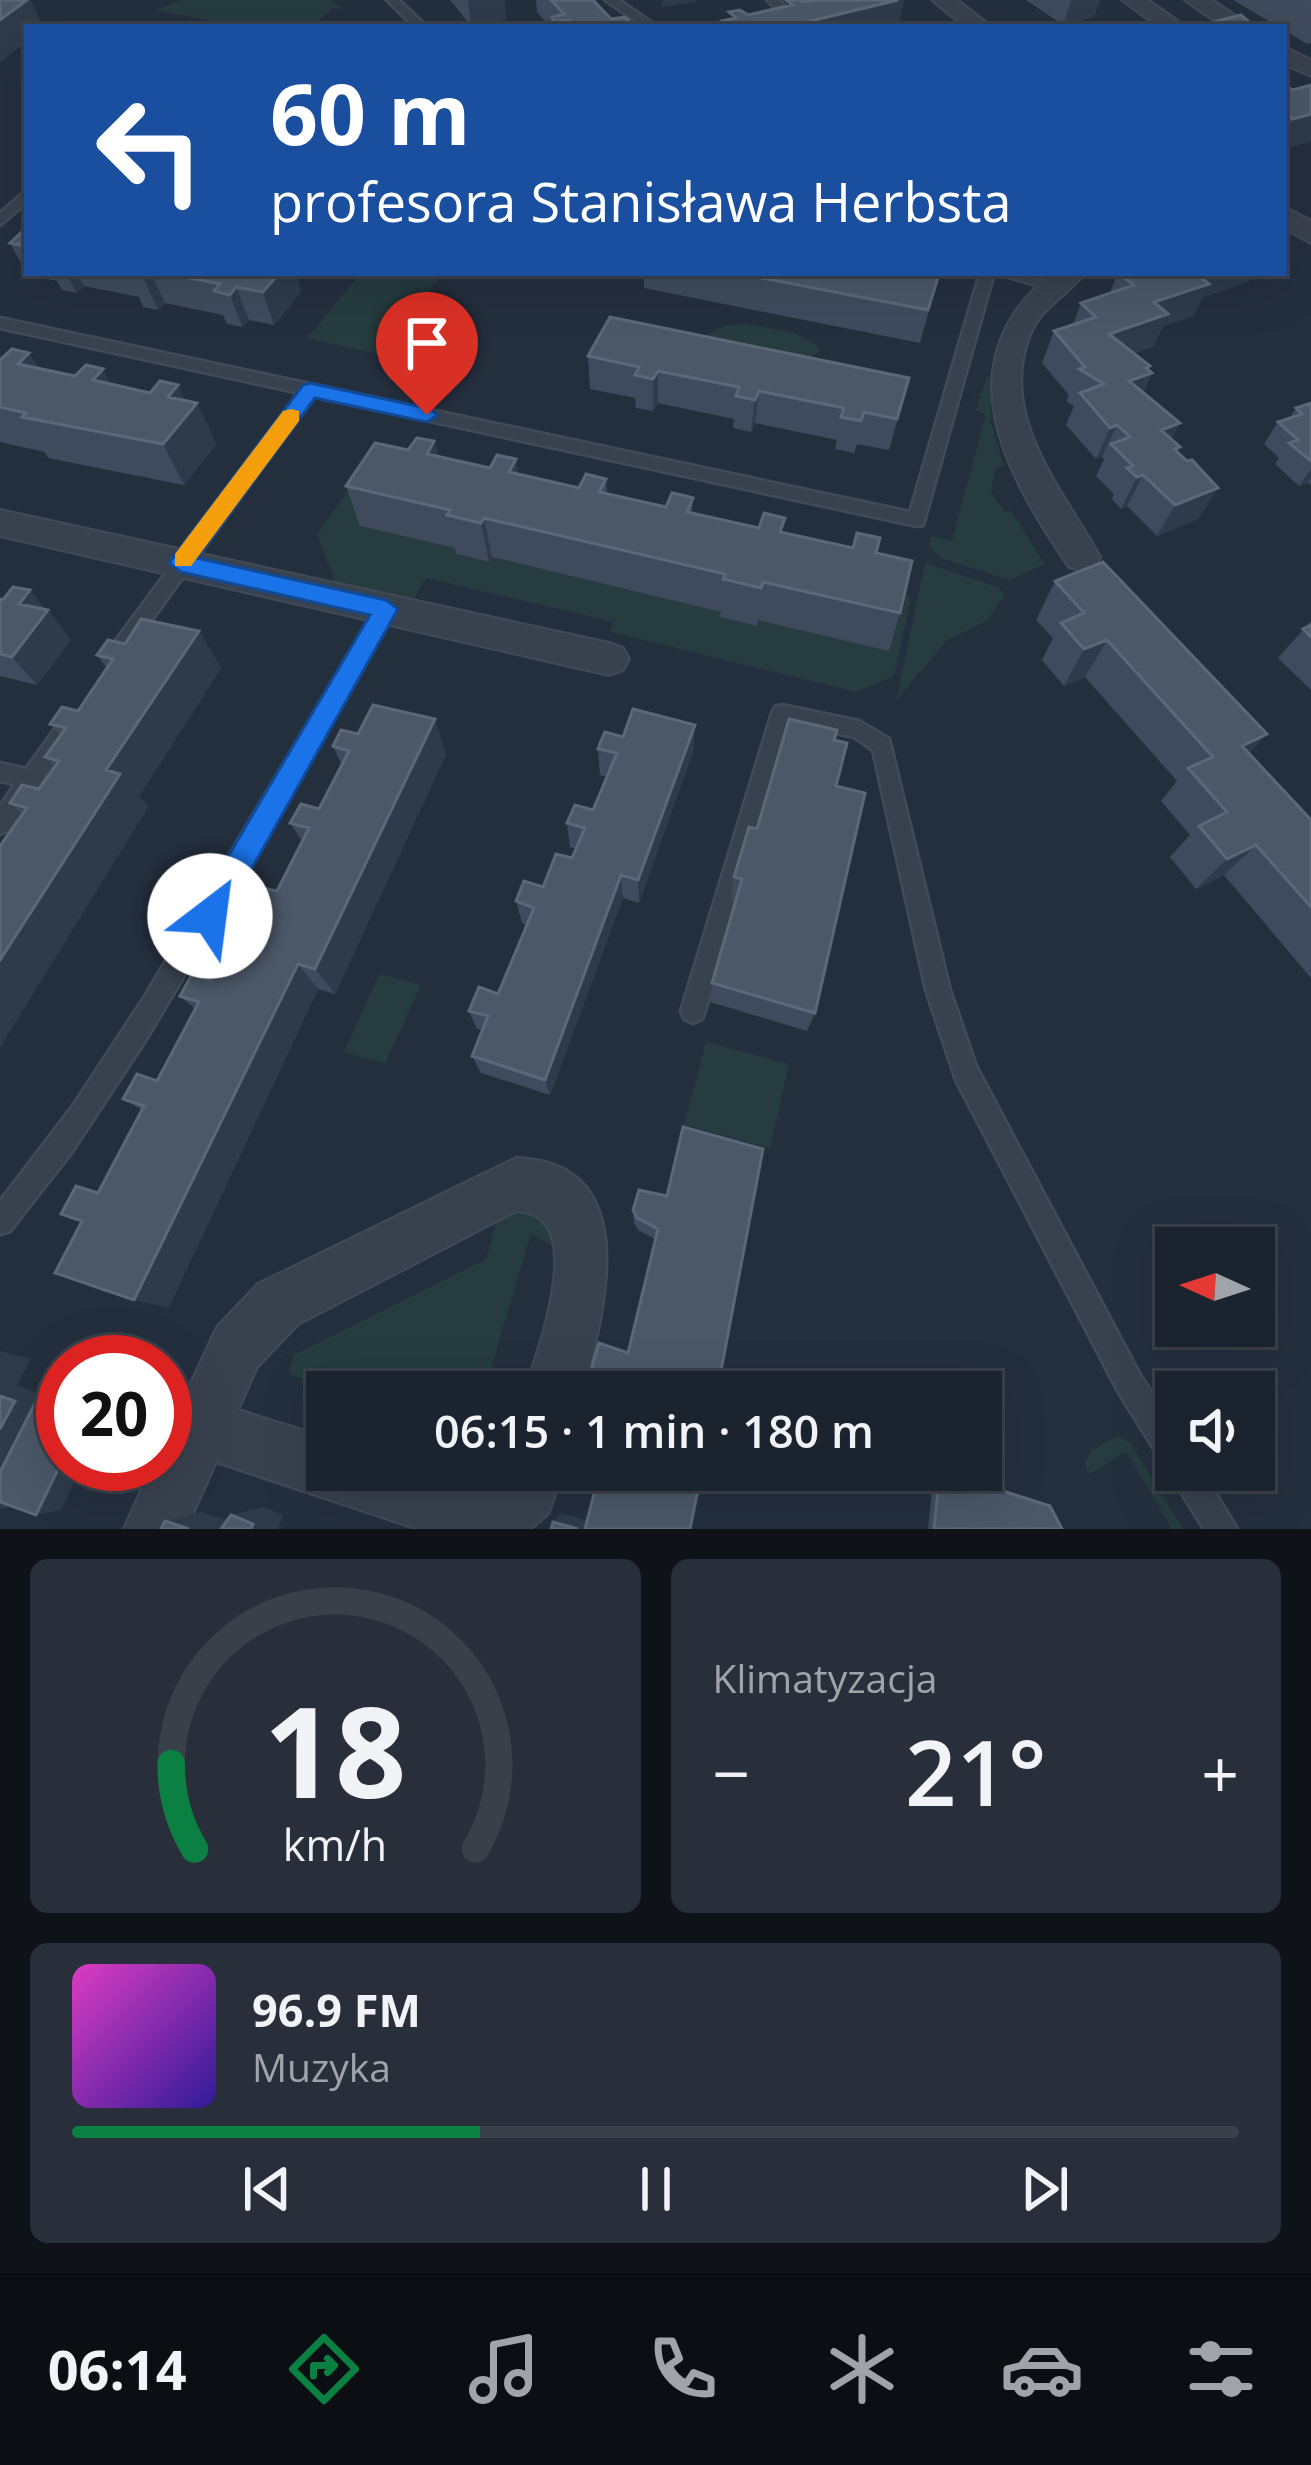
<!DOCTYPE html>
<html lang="pl">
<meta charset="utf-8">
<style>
:root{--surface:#1b232e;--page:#282f3a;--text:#f1f3f6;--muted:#a0a4aa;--line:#39404a;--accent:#0b8043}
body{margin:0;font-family:"Open Sans",sans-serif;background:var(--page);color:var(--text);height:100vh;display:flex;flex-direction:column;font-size:45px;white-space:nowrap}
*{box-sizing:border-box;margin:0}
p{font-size:39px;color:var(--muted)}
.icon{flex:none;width:66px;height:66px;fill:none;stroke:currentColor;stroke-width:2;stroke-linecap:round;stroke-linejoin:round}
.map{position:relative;height:1529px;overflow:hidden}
.drawer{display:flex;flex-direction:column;gap:30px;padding:30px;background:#0f1319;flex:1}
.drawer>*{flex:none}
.hud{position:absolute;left:24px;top:24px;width:1263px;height:252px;border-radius:0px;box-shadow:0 12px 48px #0002,0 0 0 3px var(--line);background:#1a4fa0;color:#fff;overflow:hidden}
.needle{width:78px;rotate:273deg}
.fabs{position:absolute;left:1155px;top:1227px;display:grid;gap:24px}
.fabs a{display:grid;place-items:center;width:120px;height:120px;border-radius:0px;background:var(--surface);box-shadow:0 12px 48px #0002,0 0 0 3px var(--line);font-size:60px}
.speed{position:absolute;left:36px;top:1335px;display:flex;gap:24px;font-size:60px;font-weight:700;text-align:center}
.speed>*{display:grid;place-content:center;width:156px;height:156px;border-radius:50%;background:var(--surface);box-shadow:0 12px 48px #0002,0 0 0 3px var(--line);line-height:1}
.speed .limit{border:18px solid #d22;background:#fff;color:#111}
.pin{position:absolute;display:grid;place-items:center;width:102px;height:102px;color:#fff;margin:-123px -51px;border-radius:50% 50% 50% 0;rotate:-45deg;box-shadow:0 0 12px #0007}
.pin .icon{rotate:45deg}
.me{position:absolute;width:132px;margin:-66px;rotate:30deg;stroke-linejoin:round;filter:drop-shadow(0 0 9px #0008)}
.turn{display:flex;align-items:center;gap:42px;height:252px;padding:0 48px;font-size:54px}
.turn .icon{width:156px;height:156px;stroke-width:2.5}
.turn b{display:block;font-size:84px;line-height:102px}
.big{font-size:90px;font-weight:600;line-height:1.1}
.drawer .tile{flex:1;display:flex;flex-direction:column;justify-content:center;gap:18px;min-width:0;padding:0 42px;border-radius:18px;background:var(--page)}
.drawer .dial{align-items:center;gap:0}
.dial svg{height:312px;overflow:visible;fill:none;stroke:var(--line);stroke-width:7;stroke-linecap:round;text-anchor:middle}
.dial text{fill:var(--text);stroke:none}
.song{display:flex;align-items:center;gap:36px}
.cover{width:144px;height:144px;border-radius:18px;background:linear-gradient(135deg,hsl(310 70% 55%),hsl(250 70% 35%))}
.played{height:12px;border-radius:6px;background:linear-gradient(90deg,var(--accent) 35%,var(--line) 35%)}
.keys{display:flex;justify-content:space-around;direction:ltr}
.heat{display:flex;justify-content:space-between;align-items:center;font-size:66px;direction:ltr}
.drawer .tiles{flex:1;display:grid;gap:30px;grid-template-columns:1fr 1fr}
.tile:last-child{grid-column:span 2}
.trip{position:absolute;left:306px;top:1371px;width:696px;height:120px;border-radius:0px;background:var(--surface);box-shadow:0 12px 48px #0002,0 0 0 3px var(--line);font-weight:600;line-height:120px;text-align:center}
.menu{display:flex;height:192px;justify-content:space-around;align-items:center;background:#0b0e12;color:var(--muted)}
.menu .icon{width:84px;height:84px}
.menu .current{color:var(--accent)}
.menu b{font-size:54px;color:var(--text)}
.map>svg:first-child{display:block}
</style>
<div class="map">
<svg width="1311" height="1529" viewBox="0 0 1311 1529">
<rect width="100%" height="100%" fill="#242f3e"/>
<path fill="#263c3f" d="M182,0H331L341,9L333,8L311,27H240L156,10Z
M361,273H443L382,355L307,338Z
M745,324L793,332L816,345L819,352L808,358L705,336L724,326Z
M987,376L991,377V423L1004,465L995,470L991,491L1005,512L1010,510L1045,564L1010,580L940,558L929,545L931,536L952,540L986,414L976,411L980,396L966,393L981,394Z
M383,442L400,447L362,504L361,526L459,549L458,555L489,562L492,557L722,612L721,617L756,626L758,620L878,565L911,599L894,676L856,692L610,632L613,622L426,578L413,601L336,584L317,534Z
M925,563L998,587L1005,595L987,621L947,640L896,701Z
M379,974L421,985L385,1064L344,1052Z
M706,1042L789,1064L770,1148L684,1125Z
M500,1208L543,1211L566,1254L531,1234L484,1392H341L288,1374L294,1355L263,1347L296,1354L486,1259Z
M1118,1436L1131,1444L1183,1529H1172L1126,1452L1089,1474L1085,1463L1091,1450Z"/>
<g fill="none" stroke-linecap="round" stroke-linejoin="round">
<g stroke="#414a57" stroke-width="5">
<path id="service" d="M387,0H399L427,27H414Z
M605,0H619L658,27H644Z
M767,0H779L792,13L741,27H720L778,11Z
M27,190V202L0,225V213Z
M980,273H994L923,525L917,526L314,396L133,646L126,649L116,641L119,636L300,393L0,328V318L910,512Z
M995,273H1019L1059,286L1052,290Z
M386,602L393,604L396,609L393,614L251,864L145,1041L71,1153L10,1231L0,1234V1201L72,1107L145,996L379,604Z
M782,705L859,721L889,739L950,990L976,1066L1139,1373L1176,1430V1470H1202L1237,1529H1204L1119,1393L956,1080L926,990L873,750L854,737L789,723L705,1011L702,1019L693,1023L684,1019L681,1011L772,713L775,707Z
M61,727L68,730L71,736L68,742L8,831L0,834V806L15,784L0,781V763L26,769L54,730Z"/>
</g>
<g stroke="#414a57" stroke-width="4">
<path id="minor" d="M932,0H957L992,27H965Z
M1122,0H1148L1186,27H1159Z
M1185,0H1212L1252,27H1224Z
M1284,47L1311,60V76L1284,64Z
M1284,207L1311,221V243L1284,228Z
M1052,273H1085C1067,296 1041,307 1030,335C997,417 1064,491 1100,557L1095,567L1082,571L1069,567C1004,472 943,361 1052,273Z
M0,510L609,643L623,648L629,659L623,670L609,675L0,536Z
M516,1158C647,1162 603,1315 583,1392H525C536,1352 592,1213 516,1211L298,1324L257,1367L238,1410L327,1438V1470H424L499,1480L504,1470H564L548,1514L530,1529H418L216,1462L186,1529H124L153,1464H165V1439L217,1327L258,1284Z"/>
</g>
<use href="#service" fill="#38414e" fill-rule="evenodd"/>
<use href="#minor" fill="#38414e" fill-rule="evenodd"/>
</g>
<path fill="#3f4b5c" d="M450,0H504L506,19L471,26Z
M536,0H593L611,19L635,27H550L537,12Z
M1026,0H1100L1094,17L1063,25Z
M1233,0H1311V43L1307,44L1284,30V27H1279Z
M1284,85L1311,141L1284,149Z
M27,227V273H296L301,292L274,325L249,320L242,327L227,324L223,315L165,303L158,310L143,307L139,297L84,286L77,293L62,290L57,281L28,275L10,243Z
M644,273L939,274L920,343L644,288Z
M1118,273L1202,298L1193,316L1163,326L1153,347L1134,353L1150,366L1148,370L1152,373L1143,393L1171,439L1180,447L1177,452L1218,488L1198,519L1157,536L1127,506L1121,509L1112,499L1114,494L1096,476L1104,459L1102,457L1096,459L1066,425L1074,406L1066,401L1069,395L1042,363L1054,331L1073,325L1081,303L1109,294Z
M29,353L38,368L111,384L150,393L178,385L185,401L197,403L216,444L184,485L48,458L45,452L0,442V360Z
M588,356L909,378L889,450L857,444L854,453L835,449L837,440L755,423L751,432L733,428L734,419L658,403L653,411L636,408L635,398L590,389Z
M1311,403V485L1308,483L1299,486L1275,464L1279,458L1264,444L1278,422L1289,419L1296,408Z
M434,441L438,456L579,488L606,479L607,494L666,507L693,498L692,513L876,553L900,613L889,651L758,620L757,626L720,617L721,612L492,557L489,562L456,554L455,548L360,526L346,486L408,450Z
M1055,581L1267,734L1249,753L1311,820V978L1224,875L1196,889L1170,857L1190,835L1161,801L1177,781L1085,677L1064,686L1042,660L1053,638L1036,620Z
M30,590L44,609L48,610L71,640L37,685L0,676V599Z
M1311,621V690L1278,658Z
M199,631L221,668L139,796L148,807L0,1047V846L22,814L10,803L39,789L55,768L45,757L61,735L50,724L78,711L107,668L97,655L125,644Z
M695,725L693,752L639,903L623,898L550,1095L481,1073L472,1056L483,1030L477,1029L469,1011L498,994L527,925L522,923L516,901L543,887L572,858L576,849L570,847L567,823L593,810L607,777L600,775L598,749L623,737Z
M834,740L815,1013L807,1031L710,1002L712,983L736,901L731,900L734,877L757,829Z
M333,746L446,754L335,994L318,989L169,1307L134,1300L98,1193L142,1110L123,1099L157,1081L195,1009L180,996L211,980L247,946L260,923L247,907L277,891L302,841L290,823L319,809L342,765Z
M667,1196L628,1353L655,1239L638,1230L634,1223L633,1210Z
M934,1470L940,1471L1062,1529H928Z"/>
<path fill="#2f3b4b" d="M27,0H31L43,27H27V42L0,62V20Z
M468,0H504L506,19L471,26Z
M662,0H696V2L662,7Z
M898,0H904L899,27H786Z
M1071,0H1100L1094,17L1063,25Z
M569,20V27H555L554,22Z
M1311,114V141L1284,149V137L1293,119Z
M66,273H77L84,286L77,293Z
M147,273H151L165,303L158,310L143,277Z
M279,273H296L301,292L274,325L263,292Z
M1195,273H1273L1202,298L1193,316L1163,326L1153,347L1095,367L1109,334Z
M236,287L249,320L242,327L230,295Z
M29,353L54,394L18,364Z
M1150,366L1146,375L1152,373L1137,405L1129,381Z
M103,369L125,410L93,380Z
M658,371V403L653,411V379Z
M178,385L190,412L197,403L216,444L184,485L163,444L168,397Z
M759,391L755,423L751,432L755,400Z
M1180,423L1163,455L1161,430Z
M1117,425L1102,457L1096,459L1110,428Z
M434,441L444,482L427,454Z
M516,459L522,499L509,472Z
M1311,469V478L1308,483L1299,486Z
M1143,475L1127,506L1121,509L1137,477Z
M1218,488L1198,519L1157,536L1175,505Z
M484,518L492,557L489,562L481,523Z
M30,590L47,612L48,610L71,640L37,685L12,657L19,604Z
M199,631L221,668L139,796L148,807L0,1047V960L106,770Z
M1107,640L1085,677L1064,686L1084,649Z
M435,719L446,754L335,994L315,969Z
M695,725L693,752L639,903L638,880Z
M1267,734L1236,768L1242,746Z
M1256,845L1224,875L1196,889L1227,859Z
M621,875L623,898L550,1095L545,1080Z
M298,964L318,989L169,1307L134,1300Z
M0,1351L31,1359L17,1385L63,1402V1411L56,1408L7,1508L0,1509Z
M63,1459V1464H83L61,1510L36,1515Z
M263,1507L283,1515L278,1529H251L231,1515Z
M201,1512L248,1527L243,1529H189L165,1521Z
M561,1513L590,1521L586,1529H578L553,1522Z"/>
<path fill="#4b5868" stroke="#5c6777" stroke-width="3" d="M0,0H27L0,20Z
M551,0H593L611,19L625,17L635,27H592L590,25L575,27L569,20L554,22L552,17L564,14Z
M786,0H800L803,2L812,0H898L786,27H728L722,21L736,18L729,12L740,10L748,15L792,5Z
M1241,15L1255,27H1194Z
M1284,85L1293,90L1311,85V114L1293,119L1284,113Z
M27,227V246L10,243Z
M129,273H147L143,277L128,274Z
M165,273H279L263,292L236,287L230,295L214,291L220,284Z
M736,273H935L939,274L928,310Z
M1118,273H1195L1209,284L1154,302L1168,314L1109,334L1150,366L1146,368L1152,373L1129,381L1180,423L1161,430L1180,447L1174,449L1187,461L1192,460L1218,488L1175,505L1143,475L1137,477L1127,468L1133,466L1111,444L1130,437L1117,425L1110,428L1080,393L1104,384L1079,369L1085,367L1054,331L1096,317L1081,303L1134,285Z
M610,317L909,378L897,419L864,412L861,421L841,417L844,408L759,391L755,400L736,396L739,387L658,371L653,379L635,375L639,367L588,356Z
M12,349L29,353L18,364L75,376L86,365L103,369L93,380L150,393L160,381L178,385L168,397L197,403L163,444L22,417L26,413L0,407V360Z
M1311,403V461L1289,443L1298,440L1278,422L1302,414L1296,408Z
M417,438L434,441L427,454L490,468L497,455L516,459L509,472L579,488L586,474L606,479L599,492L666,507L672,493L682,495L693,498L687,512L759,528L764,513L785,518L780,532L853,548L857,533L880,538L876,553L912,561L900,613L763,582L761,588L723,579L725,574L484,518L481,523L447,515L450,510L346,486L375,443L408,450Z
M1103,562L1267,734L1242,746L1311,820V907L1256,845L1227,859L1199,826L1227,812L1188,768L1213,757L1107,640L1084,649L1061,623L1084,613L1055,581Z
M13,587L30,590L19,604L48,610L12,657L0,654V599L3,600Z
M141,619L199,631L106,770L120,774L0,960V846L27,808L10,803L22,785L39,789L59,761L45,757L66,728L50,724L62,707L78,711L113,659L97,655L108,640L125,644Z
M1311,625V637L1303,629Z
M373,705L435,719L315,969L298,964L134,1300L55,1273L82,1221L61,1214L76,1186L98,1193L144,1106L123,1099L137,1074L157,1081L199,1002L180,996L192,974L211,980L231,942L247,946L265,912L247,907L257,887L277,891L309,828L290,823L301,804L319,809L349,751L333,746L341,730L358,734Z
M633,709L695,725L638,880L621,875L545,1080L472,1056L488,1016L469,1011L479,987L498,994L534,908L516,901L524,881L543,887L556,854L572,858L585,828L567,823L575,805L593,810L617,753L598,749L601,741L605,732L623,737Z
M789,719L837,730L834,740L847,743L836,786L865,793L815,1013L712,983L742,879L734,877L749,827L757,829Z
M683,1127L763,1149L717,1392H619L620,1386L597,1377L592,1366L599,1343L628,1353L658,1229L637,1218L633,1210L639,1190L667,1196Z
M0,1396L15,1401L0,1429Z
M36,1401L63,1411V1459L36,1515L0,1502V1472Z
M600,1470H702L690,1529H585Z
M940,1471L1050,1506L1062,1529H934Z
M231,1515L253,1524L251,1529H221Z
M165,1521L189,1529H161Z
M553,1522L578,1529H551Z"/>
<path fill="#1a73e8" stroke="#114b97" stroke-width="3" d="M310,383L427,408L438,415L427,422L315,398L197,558L386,600L398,609L220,925L210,929L199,925L195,916L199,906L370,615L181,572L169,563L303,385Z"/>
<path fill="#f59e0b" d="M291,409L299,411V421L191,566H175V554L283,411Z"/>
</svg>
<div class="fabs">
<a><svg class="needle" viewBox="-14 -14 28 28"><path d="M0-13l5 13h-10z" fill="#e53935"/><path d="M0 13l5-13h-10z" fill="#a0a4aa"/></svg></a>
<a><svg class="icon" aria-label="sound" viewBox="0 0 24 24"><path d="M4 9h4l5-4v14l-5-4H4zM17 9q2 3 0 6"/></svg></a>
</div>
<div class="speed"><div class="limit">20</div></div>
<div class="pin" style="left:427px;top:415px;background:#d93025"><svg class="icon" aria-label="arrive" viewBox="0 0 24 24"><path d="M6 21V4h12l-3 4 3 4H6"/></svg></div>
<svg class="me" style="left:210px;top:916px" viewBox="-20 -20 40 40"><circle r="19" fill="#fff"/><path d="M0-13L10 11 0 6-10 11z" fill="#1a73e8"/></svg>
<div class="trip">06:15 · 1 min · 180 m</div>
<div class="hud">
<div class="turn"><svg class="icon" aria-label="left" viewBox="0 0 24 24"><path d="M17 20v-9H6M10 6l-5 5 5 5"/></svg><div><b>60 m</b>profesora Stanisława Herbsta</div></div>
</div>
</div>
<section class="drawer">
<div class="tiles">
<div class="tile dial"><svg viewBox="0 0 100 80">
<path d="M14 69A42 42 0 1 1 86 69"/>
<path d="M14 69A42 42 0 0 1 8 47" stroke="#0b8043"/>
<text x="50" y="56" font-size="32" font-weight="700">18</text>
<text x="50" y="72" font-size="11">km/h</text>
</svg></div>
<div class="tile"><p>Klimatyzacja</p>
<div class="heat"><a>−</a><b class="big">21°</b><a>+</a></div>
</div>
<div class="tile">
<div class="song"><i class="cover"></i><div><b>96.9 FM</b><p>Muzyka</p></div></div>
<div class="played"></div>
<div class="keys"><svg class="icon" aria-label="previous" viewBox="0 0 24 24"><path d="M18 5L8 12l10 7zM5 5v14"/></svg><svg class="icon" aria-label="pause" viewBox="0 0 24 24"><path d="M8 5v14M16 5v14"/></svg><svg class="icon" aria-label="next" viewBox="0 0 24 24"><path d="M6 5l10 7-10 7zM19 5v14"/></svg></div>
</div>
</div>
</section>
<nav class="menu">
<b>06:14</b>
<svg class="icon current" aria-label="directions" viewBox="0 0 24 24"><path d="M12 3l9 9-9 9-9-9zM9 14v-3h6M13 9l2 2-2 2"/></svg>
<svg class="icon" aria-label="music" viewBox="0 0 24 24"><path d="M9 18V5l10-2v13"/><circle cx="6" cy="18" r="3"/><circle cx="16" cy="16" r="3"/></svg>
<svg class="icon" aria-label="phone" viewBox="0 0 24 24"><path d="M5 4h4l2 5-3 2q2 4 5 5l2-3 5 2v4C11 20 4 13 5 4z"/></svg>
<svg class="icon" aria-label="climate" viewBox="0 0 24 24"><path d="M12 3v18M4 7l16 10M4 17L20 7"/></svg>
<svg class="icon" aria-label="car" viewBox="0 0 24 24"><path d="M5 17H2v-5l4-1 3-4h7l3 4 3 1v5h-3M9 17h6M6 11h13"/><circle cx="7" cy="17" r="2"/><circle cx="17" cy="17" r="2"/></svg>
<svg class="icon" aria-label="filters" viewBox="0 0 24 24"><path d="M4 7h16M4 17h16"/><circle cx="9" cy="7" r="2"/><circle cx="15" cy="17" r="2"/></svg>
</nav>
